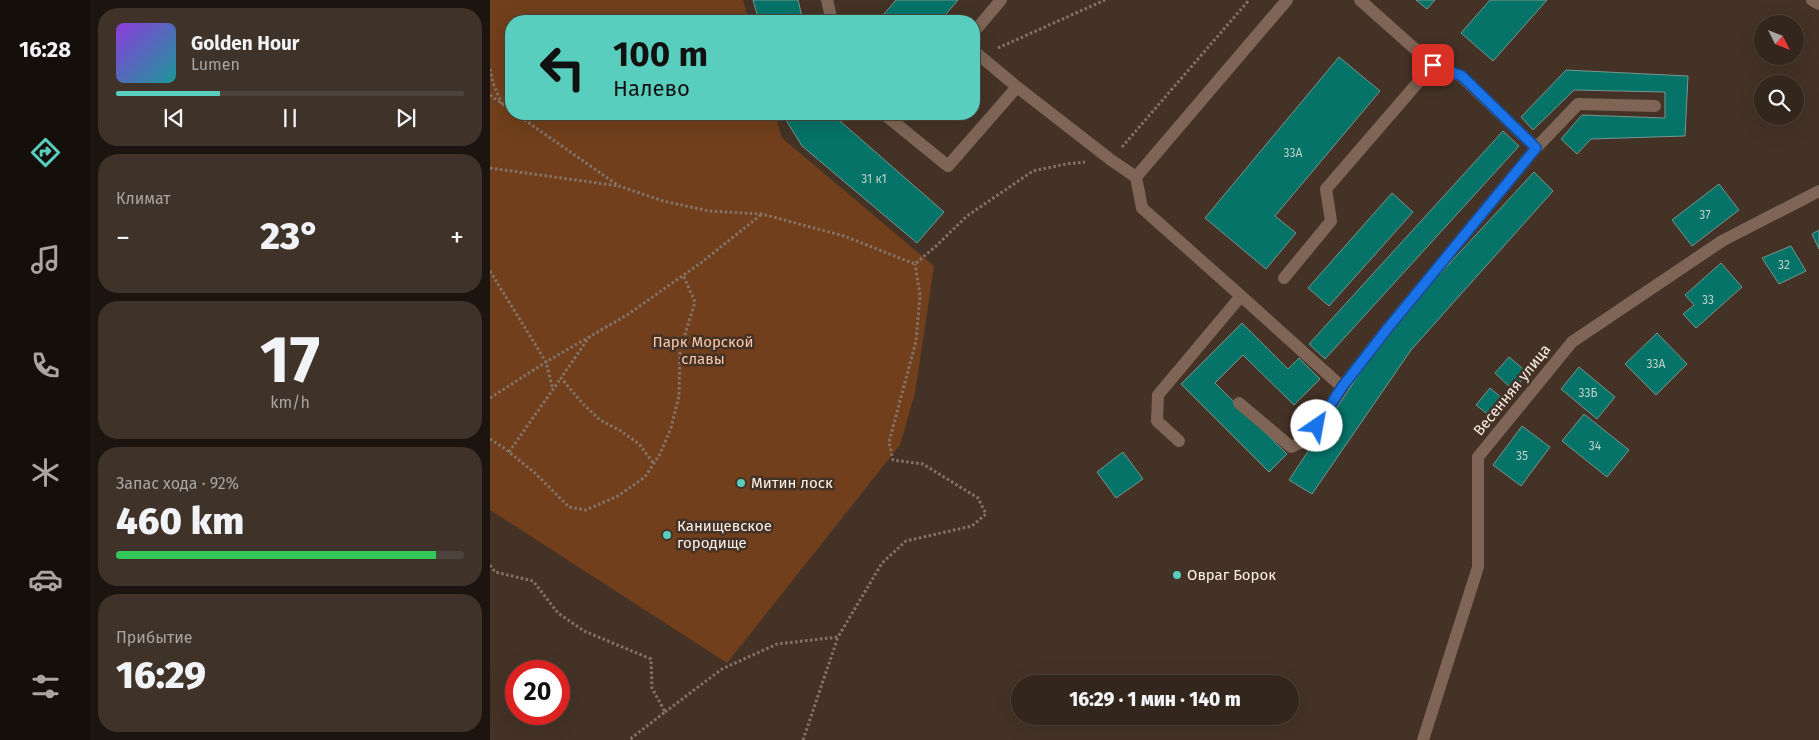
<!DOCTYPE html>
<html lang="ru">
<meta charset="utf-8">
<style>
:root{--surface:#33261c;--page:#3e3229;--text:#f1f3f6;--muted:#a9a5a3;--line:#4e433b;--accent:#59cebe}
body{margin:0;font-family:"Fira Sans",sans-serif;background:var(--page);color:var(--text);height:100vh;display:flex;flex-direction:column;font-size:19px;white-space:nowrap}
*{box-sizing:border-box;margin:0}
p{font-size:16px;color:var(--muted)}
.icon{flex:none;width:28px;height:28px;fill:none;stroke:currentColor;stroke-width:2;stroke-linecap:round;stroke-linejoin:round}
.map{position:relative;flex:1;overflow:hidden}
.sheet{display:flex;flex-direction:column;gap:8px;padding:8px;background:#1c150f;width:400px}
.sheet>*{flex:none}
.top-card{position:absolute;left:15px;top:15px;width:475px;height:105px;border-radius:20px;box-shadow:0 5px 20px #0002,0 0 0 1px var(--line);background:#59cebe;color:#111;overflow:hidden}
.needle{width:32px;rotate:132deg}
.fabs{position:absolute;left:1264px;top:15px;display:grid;gap:10px}
.fabs a{display:grid;place-items:center;width:50px;height:50px;border-radius:50%;background:var(--surface);box-shadow:0 5px 20px #0002,0 0 0 1px var(--line);font-size:25px}
.speed{position:absolute;left:15px;top:660px;display:flex;gap:10px;font-size:25px;font-weight:700;text-align:center}
.speed>*{display:grid;place-content:center;width:65px;height:65px;border-radius:50%;background:var(--surface);box-shadow:0 5px 20px #0002,0 0 0 1px var(--line);line-height:1}
.speed .limit{border:8px solid #d22;background:#fff;color:#111}
.pin{position:absolute;display:grid;place-items:center;width:42px;height:42px;color:#fff;margin:-21px;border-radius:10px;box-shadow:0 2px 8px #0006}
.me{position:absolute;width:55px;margin:-28px;rotate:33deg;stroke-linejoin:round;filter:drop-shadow(0 0 4px #0008)}
.turn{display:flex;align-items:center;gap:18px;height:105px;padding:0 25px;font-size:22px}
.turn .icon{width:65px;height:65px;stroke-width:2.5}
.turn b{display:block;font-size:35px;line-height:42px}
.big{font-size:38px;font-weight:800;line-height:1.1}
.sheet .card{flex:1;display:flex;flex-direction:column;justify-content:center;gap:8px;min-width:0;padding:0 18px;border-radius:20px;background:var(--page)}
.sheet .dial{align-items:center;gap:0}
.dial b{font-size:65px;line-height:1}
.song{display:flex;align-items:center;gap:15px}
.cover{width:60px;height:60px;border-radius:8px;background:linear-gradient(135deg,hsl(270 70% 55%),hsl(180 70% 35%))}
.played{height:5px;border-radius:2px;background:linear-gradient(90deg,var(--accent) 30%,var(--line) 30%)}
.keys{display:flex;justify-content:space-around;direction:ltr}
.heat{display:flex;justify-content:space-between;align-items:center;font-size:28px;direction:ltr}
.charge{height:8px;border-radius:4px;background:linear-gradient(90deg,#34c759 92%,var(--line) 0)}
.trip{position:absolute;left:521px;top:675px;width:288px;height:50px;border-radius:25px;background:var(--surface);box-shadow:0 5px 20px #0002,0 0 0 1px var(--line);font-weight:800;line-height:50px;text-align:center}
main{display:flex;flex:1;min-height:0}
.tab-bar{display:flex;flex-direction:column;width:90px;justify-content:space-around;align-items:center;background:#140f0b;color:var(--muted)}
.tab-bar .icon{width:35px;height:35px}
.tab-bar .on{color:var(--accent)}
.tab-bar b{font-size:22px;color:var(--text)}
.map>svg:first-child{display:block}
</style>
<main>
<nav class="tab-bar">
<b>16:28</b>
<svg class="icon on" aria-label="directions" viewBox="0 0 24 24"><path d="M12 3l9 9-9 9-9-9zM9 14v-3h6M13 9l2 2-2 2"/></svg>
<svg class="icon" aria-label="music" viewBox="0 0 24 24"><path d="M9 18V5l10-2v13"/><circle cx="6" cy="18" r="3"/><circle cx="16" cy="16" r="3"/></svg>
<svg class="icon" aria-label="phone" viewBox="0 0 24 24"><path d="M5 4h4l2 5-3 2q2 4 5 5l2-3 5 2v4C11 20 4 13 5 4z"/></svg>
<svg class="icon" aria-label="climate" viewBox="0 0 24 24"><path d="M12 3v18M4 7l16 10M4 17L20 7"/></svg>
<svg class="icon" aria-label="car" viewBox="0 0 24 24"><path d="M5 17H2v-5l4-1 3-4h7l3 4 3 1v5h-3M9 17h6M6 11h13"/><circle cx="7" cy="17" r="2"/><circle cx="17" cy="17" r="2"/></svg>
<svg class="icon" aria-label="filters" viewBox="0 0 24 24"><path d="M4 7h16M4 17h16"/><circle cx="9" cy="7" r="2"/><circle cx="15" cy="17" r="2"/></svg>
</nav>
<section class="sheet">
<div class="card">
<div class="song"><i class="cover"></i><div><b>Golden Hour</b><p>Lumen</p></div></div>
<div class="played"></div>
<div class="keys"><svg class="icon" aria-label="previous" viewBox="0 0 24 24"><path d="M18 5L8 12l10 7zM5 5v14"/></svg><svg class="icon" aria-label="pause" viewBox="0 0 24 24"><path d="M8 5v14M16 5v14"/></svg><svg class="icon" aria-label="next" viewBox="0 0 24 24"><path d="M6 5l10 7-10 7zM19 5v14"/></svg></div>
</div>
<div class="card"><p>Климат</p>
<div class="heat"><a>−</a><b class="big">23°</b><a>+</a></div>
</div>
<div class="card dial"><b>17</b><p>km/h</p></div>
<div class="card"><p>Запас хода · 92%</p><b class="big">460 km</b><div class="charge"></div></div>
<div class="card"><p>Прибытие</p><b class="big">16:29</b></div>
</section>
<div class="map">
<svg width="1329" height="740" viewBox="0 0 1329 740">
<rect width="100%" height="100%" fill="#443226"/>
<path fill="#713f1b" d="M0,0H253L259,21H21V114H285L292,138L444,266L425,393L410,445L237,663L0,510Z"/>
<path fill="#057368" stroke="#789590" d="M263,0H308L313,21H269Z
M406,0H468L450,21H391L389,20Z
M926,0H945L937,9Z
M1000,0H1057L1003,61L971,33Z
M849,57L890,91L785,216L806,233L776,269L715,218Z
M1076,70L1198,76L1195,136L1101,139L1087,154L1071,139L1092,115L1175,118V92L1084,90L1043,130L1031,117Z
M294,114H342L454,212L427,243L312,146L296,120Z
M1013,131L1029,146L835,359L819,344Z
M1044,172L1063,191L921,350L822,494L799,480L899,329Z
M1229,184L1249,210L1202,246L1182,220Z
M902,193L923,212L839,306L818,288Z
M1329,230V249L1322,234Z
M1301,246L1316,271L1289,284L1272,258Z
M1231,263L1252,287L1206,328L1193,314L1204,305L1195,295Z
M752,323L798,369L809,358L830,379L804,405L753,355L725,383L797,454L779,472L691,384Z
M1167,333L1197,364L1166,395L1135,364Z
M1019,357L1038,373L1023,390L1005,373Z
M1089,367L1125,397L1107,419L1071,389Z
M1000,388L1018,403L1005,420L986,405Z
M1094,414L1139,450L1117,477L1072,441Z
M1032,426L1060,447L1031,486L1003,465Z
M633,452L653,479L626,498L607,472Z"/>
<g fill="none" stroke-linecap="round" stroke-linejoin="round">
<path stroke="#837368" stroke-width="3" stroke-dasharray="2.5 2.5" stroke-linecap="butt" d="M508,48L615,0
M0,69L3,83L12,104
M0,95L21,110
M26,114L129,186L173,201L219,211L272,214L354,236L425,264L446,246L477,216L543,171L576,164L595,162
M632,147L759,0
M0,168L129,186
M0,271L56,362L63,390
M100,336L71,378L93,404L110,420L131,431L149,444L164,464
M0,398L56,362L137,315L212,262L272,214
M0,439L14,448L45,473L79,507L96,510L128,496L155,477L170,454L181,428L189,396L190,351L205,302L193,275
M19,452L71,378
M0,565L5,572L43,581L68,613L94,631L161,659L162,688L175,712L139,740
M175,712L232,669L287,644L348,637L392,563L416,541L482,526L496,514L488,498L433,464L403,460L399,442L426,341L430,295L425,264
M313,740L348,637"/>
<path stroke="#7e6556" stroke-width="12" d="M337,0L342,21
M870,0L943,65L971,76L1046,148L1088,104L1165,106
M484,32L511,0
M484,51L527,87
M394,114L458,166L527,87L621,160L646,177L652,208L751,296
M794,278L841,221L836,189L943,65
M749,403L801,447L819,439L852,387L898,328L1046,148
M689,441L667,421L668,395L751,296L852,387"/>
<path stroke="#7e6556" stroke-width="12" d="M1322,0L1329,4
M646,177L797,0
M933,740L988,567V457L1082,342L1232,241L1329,191"/>
</g>
<g fill="none" stroke-linecap="round" stroke-linejoin="round">
<g stroke="#114b97" stroke-width="12">
<path id="route" d="M827,426L852,387L898,328L1046,148L972,76L943,65"/>
</g>
<use href="#route" stroke="#1a73e8" stroke-width="9"/>
</g>
<g fill="#59cebe" stroke="#443226" stroke-width="2">
<circle cx="251" cy="483" r="5"/>
<circle cx="177" cy="535" r="5"/>
<circle cx="687" cy="575" r="5"/>
</g>
<g text-anchor="middle" dominant-baseline="central" stroke-width="5" stroke-linejoin="round" paint-order="stroke">
<g font-size="12" fill="#bed1c8">
<text x="803" y="153">33А</text>
<text x="384" y="179">31 к1</text>
<text x="1215" y="215">37</text>
<text x="1294" y="265">32</text>
<text x="1218" y="300">33</text>
<text x="1166" y="364">33А</text>
<text x="1098" y="393">33Б</text>
<text x="1105" y="446">34</text>
<text x="1032" y="456">35</text>
</g>
<g font-size="15" fill="#f9c8a8" stroke="#443226">
<text x="213" y="342">Парк Морской<tspan x="213" dy="17">славы</tspan></text>
</g>
<g font-size="15" fill="#fcf0e8" stroke="#443226">
<text transform="translate(1022 390) rotate(-51)">Весенняя улица</text>
</g>
<g font-size="15" fill="#fcf0e8" stroke="#443226" text-anchor="start">
<text x="261" y="483">Митин лоск</text>
<text x="187" y="526">Канищевское<tspan x="187" dy="17">городище</tspan></text>
<text x="697" y="575">Овраг Борок</text>
</g>
</g>
</svg>
<div class="fabs">
<a><svg class="needle" viewBox="-14 -14 28 28"><path d="M0-13l5 13h-10z" fill="#e53935"/><path d="M0 13l5-13h-10z" fill="#a9a5a3"/></svg></a>
<a><svg class="icon" aria-label="search" viewBox="0 0 24 24"><circle cx="10" cy="10" r="6"/><path d="M15 15l6 6"/></svg></a>
</div>
<div class="speed"><div class="limit">20</div></div>
<div class="pin" style="left:943px;top:65px;background:#d93025"><svg class="icon" aria-label="arrive" viewBox="0 0 24 24"><path d="M6 21V4h12l-3 4 3 4H6"/></svg></div>
<svg class="me" style="left:827px;top:426px" viewBox="-20 -20 40 40"><circle r="19" fill="#fff"/><path d="M0-13L10 11 0 6-10 11z" fill="#1a73e8"/></svg>
<div class="trip">16:29 · 1 мин · 140 m</div>
<div class="top-card">
<div class="turn"><svg class="icon" aria-label="left" viewBox="0 0 24 24"><path d="M17 20v-9H6M10 6l-5 5 5 5"/></svg><div><b>100 m</b>Налево</div></div>
</div>
</div>
</main>
